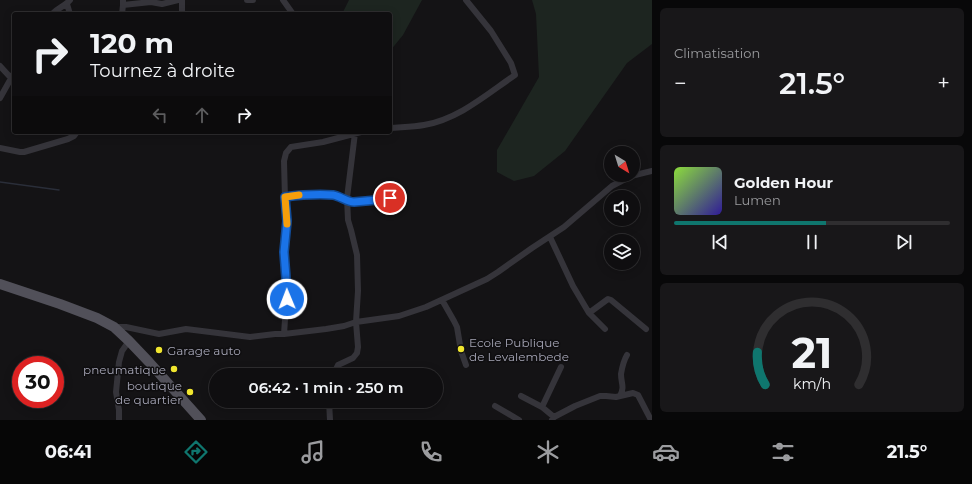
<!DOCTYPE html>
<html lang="fr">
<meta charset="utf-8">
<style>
:root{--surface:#0f0e10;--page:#181719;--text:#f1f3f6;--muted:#9b9c9f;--line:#2f2e30;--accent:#0f766e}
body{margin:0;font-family:Montserrat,sans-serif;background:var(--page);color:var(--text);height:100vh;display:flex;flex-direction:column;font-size:15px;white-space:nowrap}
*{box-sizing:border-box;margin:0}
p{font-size:13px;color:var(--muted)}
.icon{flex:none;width:22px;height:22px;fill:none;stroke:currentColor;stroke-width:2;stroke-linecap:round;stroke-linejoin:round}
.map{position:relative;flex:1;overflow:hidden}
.panel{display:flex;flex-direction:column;gap:8px;padding:8px;background:#080809;width:320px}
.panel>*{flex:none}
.hud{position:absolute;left:12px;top:12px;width:380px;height:122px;border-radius:4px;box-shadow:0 2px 10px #0003,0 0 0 1px var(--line);background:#0f0e10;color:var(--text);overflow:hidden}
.needle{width:26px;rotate:142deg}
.controls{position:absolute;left:604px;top:146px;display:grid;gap:8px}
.controls a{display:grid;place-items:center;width:36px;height:36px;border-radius:50%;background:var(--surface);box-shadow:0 2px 10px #0003,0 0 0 1px var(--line);font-size:20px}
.speed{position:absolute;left:12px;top:356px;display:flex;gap:8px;font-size:20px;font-weight:700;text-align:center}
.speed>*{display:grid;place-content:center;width:52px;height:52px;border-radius:50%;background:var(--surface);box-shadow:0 2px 10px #0003,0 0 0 1px var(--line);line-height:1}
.speed .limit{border:6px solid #d22;background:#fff;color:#111}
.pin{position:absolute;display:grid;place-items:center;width:34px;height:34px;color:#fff;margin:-17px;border:2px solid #fff;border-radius:50%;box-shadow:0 1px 4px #0007}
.me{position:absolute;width:44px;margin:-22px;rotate:359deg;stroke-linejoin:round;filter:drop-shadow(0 0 3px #0008)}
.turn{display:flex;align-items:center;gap:14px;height:84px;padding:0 12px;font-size:18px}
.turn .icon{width:52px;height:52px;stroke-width:2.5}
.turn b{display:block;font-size:28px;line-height:34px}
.lanes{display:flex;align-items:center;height:38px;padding:0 12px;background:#0003;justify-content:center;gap:20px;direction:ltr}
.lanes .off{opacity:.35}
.big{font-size:30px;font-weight:600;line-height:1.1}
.panel .tile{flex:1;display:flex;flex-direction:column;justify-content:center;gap:6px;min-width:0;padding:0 14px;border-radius:6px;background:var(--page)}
.panel .dial{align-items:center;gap:0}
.dial svg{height:104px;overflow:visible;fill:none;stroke:var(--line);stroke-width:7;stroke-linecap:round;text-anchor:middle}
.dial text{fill:var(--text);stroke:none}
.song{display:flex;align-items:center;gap:12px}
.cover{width:48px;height:48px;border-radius:6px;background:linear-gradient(135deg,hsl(90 70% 55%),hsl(250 70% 35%))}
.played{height:4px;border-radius:2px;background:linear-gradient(90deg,var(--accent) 55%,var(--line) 55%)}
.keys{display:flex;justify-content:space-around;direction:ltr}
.heat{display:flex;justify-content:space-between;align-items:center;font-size:22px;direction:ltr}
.trip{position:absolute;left:209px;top:368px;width:234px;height:40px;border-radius:20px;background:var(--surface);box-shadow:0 2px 10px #0003,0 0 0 1px var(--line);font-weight:600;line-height:40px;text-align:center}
.tab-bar{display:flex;height:64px;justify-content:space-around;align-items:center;background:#060606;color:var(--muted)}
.tab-bar .icon{width:28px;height:28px}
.tab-bar .current{color:var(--accent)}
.tab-bar b{font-size:18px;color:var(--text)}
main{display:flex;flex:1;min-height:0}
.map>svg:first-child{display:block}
</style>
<main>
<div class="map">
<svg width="652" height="420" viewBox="0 0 652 420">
<rect width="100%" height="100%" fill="#141315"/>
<path fill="#1d2520" d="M349,0H422L403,35L390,51V14H342Z
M532,0H652V44L627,63L565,151L534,176L514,181L497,172V150L539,77L536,14Z"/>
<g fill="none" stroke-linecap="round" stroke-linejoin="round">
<path stroke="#2a2e39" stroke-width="1.5" d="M0,182L59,190"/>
<path stroke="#35343a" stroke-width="6" d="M182,0V14
M247,0H253
M283,0L293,14
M67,4L70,14
M123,5L151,2L162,4L178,0
M52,14C58,8 65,6 70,0
M122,14L123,5V0
M0,66L11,78
M0,98L14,73
M390,128C401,127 413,127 424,125C459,119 487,94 515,75L511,63L491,31L466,0
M0,148L20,152H24L68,139L74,136L77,132
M285,197C301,195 317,194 333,195C340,196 347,202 354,202L386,199L399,193
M550,237L573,286L589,313L605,329
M442,300L454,321L457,327L461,351L466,365
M589,313L608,299L611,300L646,329
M114,327H126L159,334L186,329L250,337L275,334H284L326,329L344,326L356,322L399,316L426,307L487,279L498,272L532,248L564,227L612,186L631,176L652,171
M284,334L287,291L284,252L287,221L285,199L284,161L286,153L291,147L323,142L361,132
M333,375L338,365L353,358L357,353L358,347L356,322L358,291L357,255L351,230L348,220L347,198L355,133
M521,396L542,407L554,417
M620,396C625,386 621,384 621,374C622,368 624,360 627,355
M329,401L330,420
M495,406L519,420
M542,407L561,367
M119,420V410L116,392L119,362L122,351L129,341
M552,420L554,417L575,406L600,396H606L616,397L633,393L638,395L651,420"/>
<path stroke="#515059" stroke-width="10" d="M0,284L60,304L97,318L114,327L129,341L149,362L201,420"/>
</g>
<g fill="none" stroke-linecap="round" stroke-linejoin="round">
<g stroke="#114b97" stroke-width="10">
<path id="route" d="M287,299V291L284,252L287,221L285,197C301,195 317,194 333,195C340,196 347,202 354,202L377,200L390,198"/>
</g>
<use href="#route" stroke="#1a73e8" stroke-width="7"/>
<path stroke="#f59e0b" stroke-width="7" d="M287,224L285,197L299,195"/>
</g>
<g fill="#f1e62f" stroke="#0f0e10" stroke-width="1.5">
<circle cx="461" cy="349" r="4"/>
<circle cx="159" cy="350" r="4"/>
<circle cx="174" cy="369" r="4"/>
<circle cx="190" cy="392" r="4"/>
</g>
<g text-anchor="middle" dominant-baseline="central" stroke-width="3" stroke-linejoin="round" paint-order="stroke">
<g font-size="12" fill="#a5a5b5" stroke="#0f0e10" text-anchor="start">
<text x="469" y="342">Ecole Publique<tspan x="469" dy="14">de Levalembede</tspan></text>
<text x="167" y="350">Garage auto</text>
<text x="166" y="369" text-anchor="end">pneumatique</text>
<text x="182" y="385" text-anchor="end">boutique<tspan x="182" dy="14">de quartier</tspan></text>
</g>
</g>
</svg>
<div class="controls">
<a><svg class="needle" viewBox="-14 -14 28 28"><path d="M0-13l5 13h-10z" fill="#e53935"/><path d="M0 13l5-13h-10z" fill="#9b9c9f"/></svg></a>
<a><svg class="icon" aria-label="sound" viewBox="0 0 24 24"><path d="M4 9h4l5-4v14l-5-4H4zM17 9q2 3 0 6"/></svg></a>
<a><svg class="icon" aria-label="layers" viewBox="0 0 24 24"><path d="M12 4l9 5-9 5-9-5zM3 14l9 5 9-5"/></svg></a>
</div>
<div class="speed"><div class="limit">30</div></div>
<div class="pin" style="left:390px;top:198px;background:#d93025"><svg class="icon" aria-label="arrive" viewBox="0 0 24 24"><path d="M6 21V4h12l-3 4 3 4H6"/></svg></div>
<svg class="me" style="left:287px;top:299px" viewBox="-20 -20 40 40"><circle r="17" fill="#1a73e8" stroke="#fff" stroke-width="3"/><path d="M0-11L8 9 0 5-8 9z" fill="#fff"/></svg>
<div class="trip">06:42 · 1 min · 250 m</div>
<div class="hud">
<div class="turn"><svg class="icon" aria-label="right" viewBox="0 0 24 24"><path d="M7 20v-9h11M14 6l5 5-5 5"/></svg><div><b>120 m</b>Tournez à droite</div></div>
<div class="lanes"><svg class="icon off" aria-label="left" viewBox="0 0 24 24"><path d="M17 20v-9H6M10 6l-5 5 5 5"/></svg><svg class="icon off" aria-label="ahead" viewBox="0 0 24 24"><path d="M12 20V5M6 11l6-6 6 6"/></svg><svg class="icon" aria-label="right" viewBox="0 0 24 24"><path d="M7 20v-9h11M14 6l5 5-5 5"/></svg></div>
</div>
</div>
<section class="panel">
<div class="tile"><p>Climatisation</p>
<div class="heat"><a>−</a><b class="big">21.5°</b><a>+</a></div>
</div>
<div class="tile">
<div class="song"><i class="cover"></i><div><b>Golden Hour</b><p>Lumen</p></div></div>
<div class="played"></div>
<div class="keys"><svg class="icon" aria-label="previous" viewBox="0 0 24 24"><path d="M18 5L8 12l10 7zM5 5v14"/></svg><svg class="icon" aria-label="pause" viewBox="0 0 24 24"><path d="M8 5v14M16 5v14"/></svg><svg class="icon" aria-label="next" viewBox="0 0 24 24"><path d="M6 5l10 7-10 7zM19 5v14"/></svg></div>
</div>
<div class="tile dial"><svg viewBox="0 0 100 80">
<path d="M14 69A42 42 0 1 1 86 69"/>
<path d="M14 69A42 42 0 0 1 8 44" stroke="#0f766e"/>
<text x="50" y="56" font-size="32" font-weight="700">21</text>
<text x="50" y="72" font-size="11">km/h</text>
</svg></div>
</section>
</main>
<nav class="tab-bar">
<b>06:41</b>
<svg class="icon current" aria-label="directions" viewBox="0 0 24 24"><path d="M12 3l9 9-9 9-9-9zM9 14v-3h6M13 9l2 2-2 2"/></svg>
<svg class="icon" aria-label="music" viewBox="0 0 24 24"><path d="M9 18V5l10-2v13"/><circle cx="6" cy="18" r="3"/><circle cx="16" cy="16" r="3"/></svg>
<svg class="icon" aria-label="phone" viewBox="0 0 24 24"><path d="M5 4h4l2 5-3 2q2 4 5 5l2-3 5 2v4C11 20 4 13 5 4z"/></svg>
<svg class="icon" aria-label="climate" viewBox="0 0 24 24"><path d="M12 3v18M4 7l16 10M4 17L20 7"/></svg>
<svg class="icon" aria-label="car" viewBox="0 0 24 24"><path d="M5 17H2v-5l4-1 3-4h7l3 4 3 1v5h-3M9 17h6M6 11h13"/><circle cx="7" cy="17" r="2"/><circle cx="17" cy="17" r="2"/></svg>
<svg class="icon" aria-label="filters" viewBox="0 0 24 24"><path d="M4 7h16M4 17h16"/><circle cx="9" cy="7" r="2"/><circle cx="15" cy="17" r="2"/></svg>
<b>21.5°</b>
</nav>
